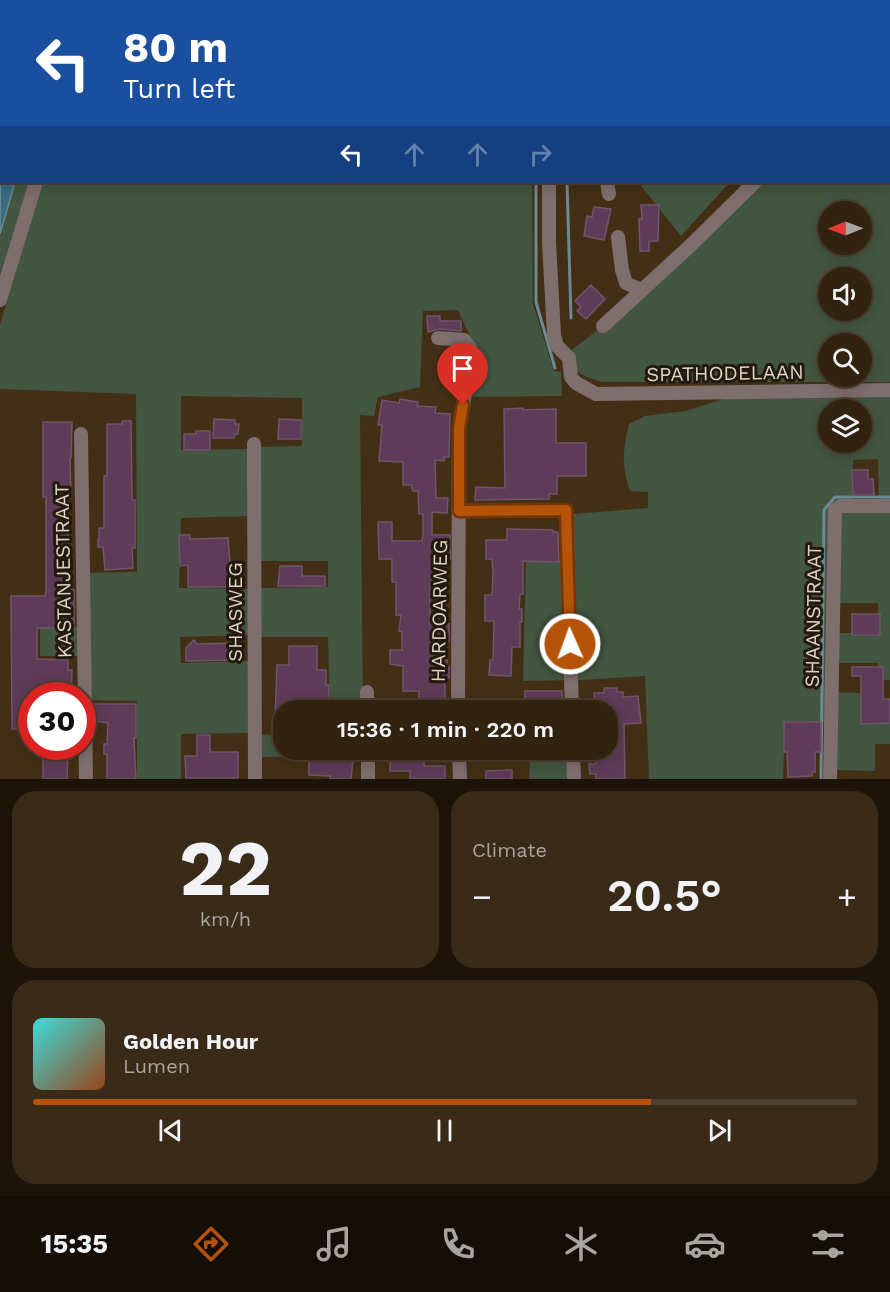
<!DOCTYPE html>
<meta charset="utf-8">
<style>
:root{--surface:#322310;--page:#3a2b19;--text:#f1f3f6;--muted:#a8a49f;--line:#4d4030;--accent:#b45309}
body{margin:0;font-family:"Work Sans",sans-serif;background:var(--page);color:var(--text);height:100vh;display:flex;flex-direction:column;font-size:22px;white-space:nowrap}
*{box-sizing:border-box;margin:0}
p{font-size:20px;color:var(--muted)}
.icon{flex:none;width:33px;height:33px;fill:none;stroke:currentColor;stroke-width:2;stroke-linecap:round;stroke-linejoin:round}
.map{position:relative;height:779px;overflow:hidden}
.details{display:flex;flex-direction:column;gap:12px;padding:12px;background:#1c1309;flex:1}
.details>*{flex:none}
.hud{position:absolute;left:0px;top:0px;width:891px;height:183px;box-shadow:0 3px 15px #0003,0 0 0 2px var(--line);background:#1a4fa0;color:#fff;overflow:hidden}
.needle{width:39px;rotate:269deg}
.buttons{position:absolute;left:818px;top:201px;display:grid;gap:12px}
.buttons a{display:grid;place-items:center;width:54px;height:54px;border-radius:50%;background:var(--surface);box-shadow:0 3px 15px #0003,0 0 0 2px var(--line);font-size:30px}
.speed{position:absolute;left:18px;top:682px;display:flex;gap:12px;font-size:30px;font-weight:700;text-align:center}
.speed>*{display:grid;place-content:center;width:78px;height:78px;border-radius:50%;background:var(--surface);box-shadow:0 3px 15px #0003,0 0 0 2px var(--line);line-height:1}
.speed .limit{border:9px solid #d22;background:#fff;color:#111}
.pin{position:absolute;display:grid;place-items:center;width:51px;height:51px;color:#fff;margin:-62px -26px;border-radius:50% 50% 50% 0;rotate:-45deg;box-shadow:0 0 6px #0007}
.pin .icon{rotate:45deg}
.me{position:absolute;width:66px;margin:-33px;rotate:358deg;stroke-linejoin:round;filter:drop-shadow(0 0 4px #0008)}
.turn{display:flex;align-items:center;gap:21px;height:126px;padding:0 24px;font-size:27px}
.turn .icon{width:78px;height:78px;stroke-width:2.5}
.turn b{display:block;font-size:42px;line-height:51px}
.lanes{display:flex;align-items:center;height:57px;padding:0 24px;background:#0003;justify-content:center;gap:30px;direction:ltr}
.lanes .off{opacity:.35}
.big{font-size:45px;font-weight:600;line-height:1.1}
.details .widget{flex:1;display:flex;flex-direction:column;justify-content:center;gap:9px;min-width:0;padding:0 21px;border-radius:24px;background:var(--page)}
.details .dial{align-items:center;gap:0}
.dial b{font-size:78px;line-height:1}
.song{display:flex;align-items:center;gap:18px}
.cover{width:72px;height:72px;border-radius:9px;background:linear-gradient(135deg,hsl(180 70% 55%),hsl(20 70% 35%))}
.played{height:6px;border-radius:3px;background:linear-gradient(90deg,var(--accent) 75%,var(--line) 75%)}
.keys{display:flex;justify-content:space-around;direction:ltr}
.heat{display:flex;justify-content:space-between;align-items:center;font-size:33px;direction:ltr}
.details .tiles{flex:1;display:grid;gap:12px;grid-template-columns:1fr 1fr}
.widget:last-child{grid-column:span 2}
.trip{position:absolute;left:273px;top:700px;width:345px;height:60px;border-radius:24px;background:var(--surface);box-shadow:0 3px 15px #0003,0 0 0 2px var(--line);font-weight:600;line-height:60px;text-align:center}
.tab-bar{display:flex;height:96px;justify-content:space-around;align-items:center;background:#140e06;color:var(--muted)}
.tab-bar .icon{width:42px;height:42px}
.tab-bar .active{color:var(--accent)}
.tab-bar b{font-size:27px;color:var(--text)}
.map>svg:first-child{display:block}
</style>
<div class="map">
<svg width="890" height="779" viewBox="0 0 890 779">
<rect width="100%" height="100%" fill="#432f16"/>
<path fill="#435641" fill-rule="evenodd" d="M96,0H529V1L96,2Z
M890,59V382H601C578,374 577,375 569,352L619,314L758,182H890ZM828,212H861V244H828ZM828,278H861V310H828ZM828,344H861V376H828Z
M15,182H29L0,276V234Z
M42,182H532L533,304L554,371L561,372L562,396L469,397L474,345L458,310L423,311L420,387L378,397L374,416L360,415L363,711H330L328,637H257V588L328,587V561H257L258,447L302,446V398L181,396V450L249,449L250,516L181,518L179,588L251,589V635L180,637L181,663L249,661V733L181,734V779H137V701L88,700L86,573L137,572L136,394L0,389V325Z
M638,182H730L681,236Z
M890,392V502H879L878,459L853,460L852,502H841L826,722L785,721L783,779H649L645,676L582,680L523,681L526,561L563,560L562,515L648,508V492L630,491C621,465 623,450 629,424L645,416L686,411L742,393ZM828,410H861V442H828Z
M890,510V680H878V663H837L838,633H878V603H838L841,513Z
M79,627V656H40V628Z
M836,692L877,694L890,719V744H875V771L835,770Z
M283,734L284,750H325V757H258V735Z
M572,757V779H529L530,758Z"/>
<path fill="#396b82" stroke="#6a8a96" stroke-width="1.5" d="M1,94L2,182H15L0,234Z"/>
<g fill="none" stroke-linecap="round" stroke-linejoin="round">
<path stroke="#6a8a96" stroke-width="3" d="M533,0V2
M562,0V2
M661,0V2
M536,182V302L555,368
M567,182L571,318
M821,779L824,510L835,497H890"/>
</g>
<path fill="#5e3b58" stroke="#70556b" stroke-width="1.5" d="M641,205H659L658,241H649V251H640L639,219H642Z
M594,207L611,209L604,240L584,236L587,216L592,217Z
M591,285L605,299L586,319L577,311L581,307L575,301Z
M427,316H440V321H461V331L439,329L428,332Z
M459,363L458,380L446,381V375H440L439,365Z
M400,399L418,402L417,406L436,407L435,413L450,414L449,457H444V461L435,460L436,498H448L447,513L432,512V535H450V559H446V584H430V624H449V642L436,643V660H447V667H449V678H445V711H418L419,691H403V666L390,664V650H402V632L399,631L401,615H396V582H392V559H379L378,522H392V541H422L423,535V514H419L418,491H413L411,485H403V462L379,461L382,425H378L382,400L399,403Z
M523,408V410L556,409V443H586V476H557V494H549V499L475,500L476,487L505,488L504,409Z
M214,419L235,420V424H239L238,434H235L234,438H213Z
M279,419L301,420V439H278Z
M122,421H131L132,500H135V548H132L133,568L105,570L103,547H98V539H99V528H104V476H107V424H122Z
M43,422H72L71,458H70L71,497H67L66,528H68L70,590H74V628H37V659L68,660V670H72L71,696H32V729H12L11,596H45L46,590V497H43Z
M196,431H210V450H184V434H196Z
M852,470H868V479H873L874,495H853Z
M507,529L553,530V532H558L559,562L523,561V594H520L519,609H522V622H520V647H512L511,676L489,675L490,660H493L494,621H485V595H492L493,574L492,559H486V540H507Z
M179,535H190V539L228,538L232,587H188V565L180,566Z
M280,566H302V576H325V586H278Z
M852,614H880V635H852Z
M194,640L197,644L235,643L237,660L186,661V648Z
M289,646H317V670H326V685H329L328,711H284V720H275L277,665H289Z
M852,667H883V699H890V723L861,724V676H852Z
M604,688H617V692H623V697L638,696L641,723L624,724L625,779H596V774H590L589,764H596V750H608V711H595L594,693H604Z
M525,691H562V707H539V711H525Z
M94,704H136V738H134L136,779H107V754H104V744H107L108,723L94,721Z
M784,722H821V752H815V772H812V776L788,777L787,752H784Z
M197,735H210V752H238V778H186L185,756H197Z
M43,747H68L67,779H43Z
M309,750H354L351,779H330V776L309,775Z
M390,756H424V766H445V779H410V771H390Z
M512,770V779H486V771Z"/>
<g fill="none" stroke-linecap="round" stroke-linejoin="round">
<path stroke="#7f6e6e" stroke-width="14" d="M548,0V2
M598,0L599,2
M90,2L91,0
M767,2V0
M0,17L2,11
M549,182V243L554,335L557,346L569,358L571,377L576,383L596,394L890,390
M607,182L609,194
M618,237L622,270L626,283L641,290
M0,300L36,182
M603,326L692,244L755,182
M438,338L464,340L470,348L469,372L459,428L458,711
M81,434L86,779
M254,444L255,779
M459,511L566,510L572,711
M367,692V711
M368,750V779
M459,750L460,779
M573,750L574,779
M830,779L835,510L841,506H890"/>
</g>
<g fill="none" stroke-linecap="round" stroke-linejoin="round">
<g stroke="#753606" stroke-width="15">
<path id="route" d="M463,405L459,428V511L566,510L570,644"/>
</g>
<use href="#route" stroke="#b45309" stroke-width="10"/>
</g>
<g text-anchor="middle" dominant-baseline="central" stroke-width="6" stroke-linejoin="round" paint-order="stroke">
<g font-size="20" fill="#ded2c3" stroke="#231a0f">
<text transform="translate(725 373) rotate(-1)">SPATHODELAAN</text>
<text transform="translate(63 571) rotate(-91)">KASTANJESTRAAT</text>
<text transform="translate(439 611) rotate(-89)">HARDOARWEG</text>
<text transform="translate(235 612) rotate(-90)">SHASWEG</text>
<text transform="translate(813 616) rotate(-89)">SHAANSTRAAT</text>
</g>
</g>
</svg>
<div class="buttons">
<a><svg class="needle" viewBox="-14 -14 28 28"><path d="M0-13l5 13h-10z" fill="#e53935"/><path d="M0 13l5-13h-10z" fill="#a8a49f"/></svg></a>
<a><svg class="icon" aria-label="sound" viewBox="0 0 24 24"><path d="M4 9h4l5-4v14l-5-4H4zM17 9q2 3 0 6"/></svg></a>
<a><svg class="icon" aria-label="search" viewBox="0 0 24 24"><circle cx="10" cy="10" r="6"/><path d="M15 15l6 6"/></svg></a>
<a><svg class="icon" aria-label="layers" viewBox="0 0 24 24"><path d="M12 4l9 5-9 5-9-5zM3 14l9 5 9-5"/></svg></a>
</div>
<div class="speed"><div class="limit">30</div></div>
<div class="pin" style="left:463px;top:405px;background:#d93025"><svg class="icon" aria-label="arrive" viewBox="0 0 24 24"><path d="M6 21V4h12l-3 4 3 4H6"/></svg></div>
<svg class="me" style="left:570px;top:644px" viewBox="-20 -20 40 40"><circle r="17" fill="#b45309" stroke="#fff" stroke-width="3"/><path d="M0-11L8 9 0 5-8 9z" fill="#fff"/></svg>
<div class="trip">15:36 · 1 min · 220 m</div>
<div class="hud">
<div class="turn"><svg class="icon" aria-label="left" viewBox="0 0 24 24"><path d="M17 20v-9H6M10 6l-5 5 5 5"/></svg><div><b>80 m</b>Turn left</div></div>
<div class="lanes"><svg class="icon" aria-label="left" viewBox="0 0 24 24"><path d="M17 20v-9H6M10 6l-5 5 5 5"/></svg><svg class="icon off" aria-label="ahead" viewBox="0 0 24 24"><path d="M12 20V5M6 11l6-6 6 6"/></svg><svg class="icon off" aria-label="ahead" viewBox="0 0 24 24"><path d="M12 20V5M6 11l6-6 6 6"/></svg><svg class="icon off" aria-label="right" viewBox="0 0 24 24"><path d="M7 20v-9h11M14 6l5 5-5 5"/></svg></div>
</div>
</div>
<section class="details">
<div class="tiles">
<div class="widget dial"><b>22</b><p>km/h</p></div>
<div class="widget"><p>Climate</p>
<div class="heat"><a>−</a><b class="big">20.5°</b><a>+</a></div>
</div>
<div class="widget">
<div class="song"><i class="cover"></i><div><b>Golden Hour</b><p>Lumen</p></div></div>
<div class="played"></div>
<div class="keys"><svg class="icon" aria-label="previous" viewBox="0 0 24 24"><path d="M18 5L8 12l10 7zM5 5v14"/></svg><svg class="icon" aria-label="pause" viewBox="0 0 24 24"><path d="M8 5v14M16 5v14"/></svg><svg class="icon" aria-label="next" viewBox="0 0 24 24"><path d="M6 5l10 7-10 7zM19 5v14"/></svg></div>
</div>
</div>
</section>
<nav class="tab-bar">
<b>15:35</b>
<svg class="icon active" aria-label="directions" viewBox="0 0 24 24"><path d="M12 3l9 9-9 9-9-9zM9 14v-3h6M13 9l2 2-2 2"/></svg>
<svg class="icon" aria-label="music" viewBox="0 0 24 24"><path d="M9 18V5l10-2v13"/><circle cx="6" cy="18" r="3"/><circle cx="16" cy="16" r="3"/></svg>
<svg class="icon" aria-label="phone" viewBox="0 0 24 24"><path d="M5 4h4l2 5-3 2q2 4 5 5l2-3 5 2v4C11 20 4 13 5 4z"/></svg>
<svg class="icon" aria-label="climate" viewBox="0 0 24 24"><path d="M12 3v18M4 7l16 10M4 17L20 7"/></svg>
<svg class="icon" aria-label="car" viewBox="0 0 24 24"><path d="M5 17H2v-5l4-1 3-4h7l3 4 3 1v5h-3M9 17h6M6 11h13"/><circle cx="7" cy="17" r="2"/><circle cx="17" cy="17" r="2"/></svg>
<svg class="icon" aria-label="filters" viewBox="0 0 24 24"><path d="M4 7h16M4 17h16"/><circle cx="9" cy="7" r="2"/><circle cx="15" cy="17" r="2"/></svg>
</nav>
